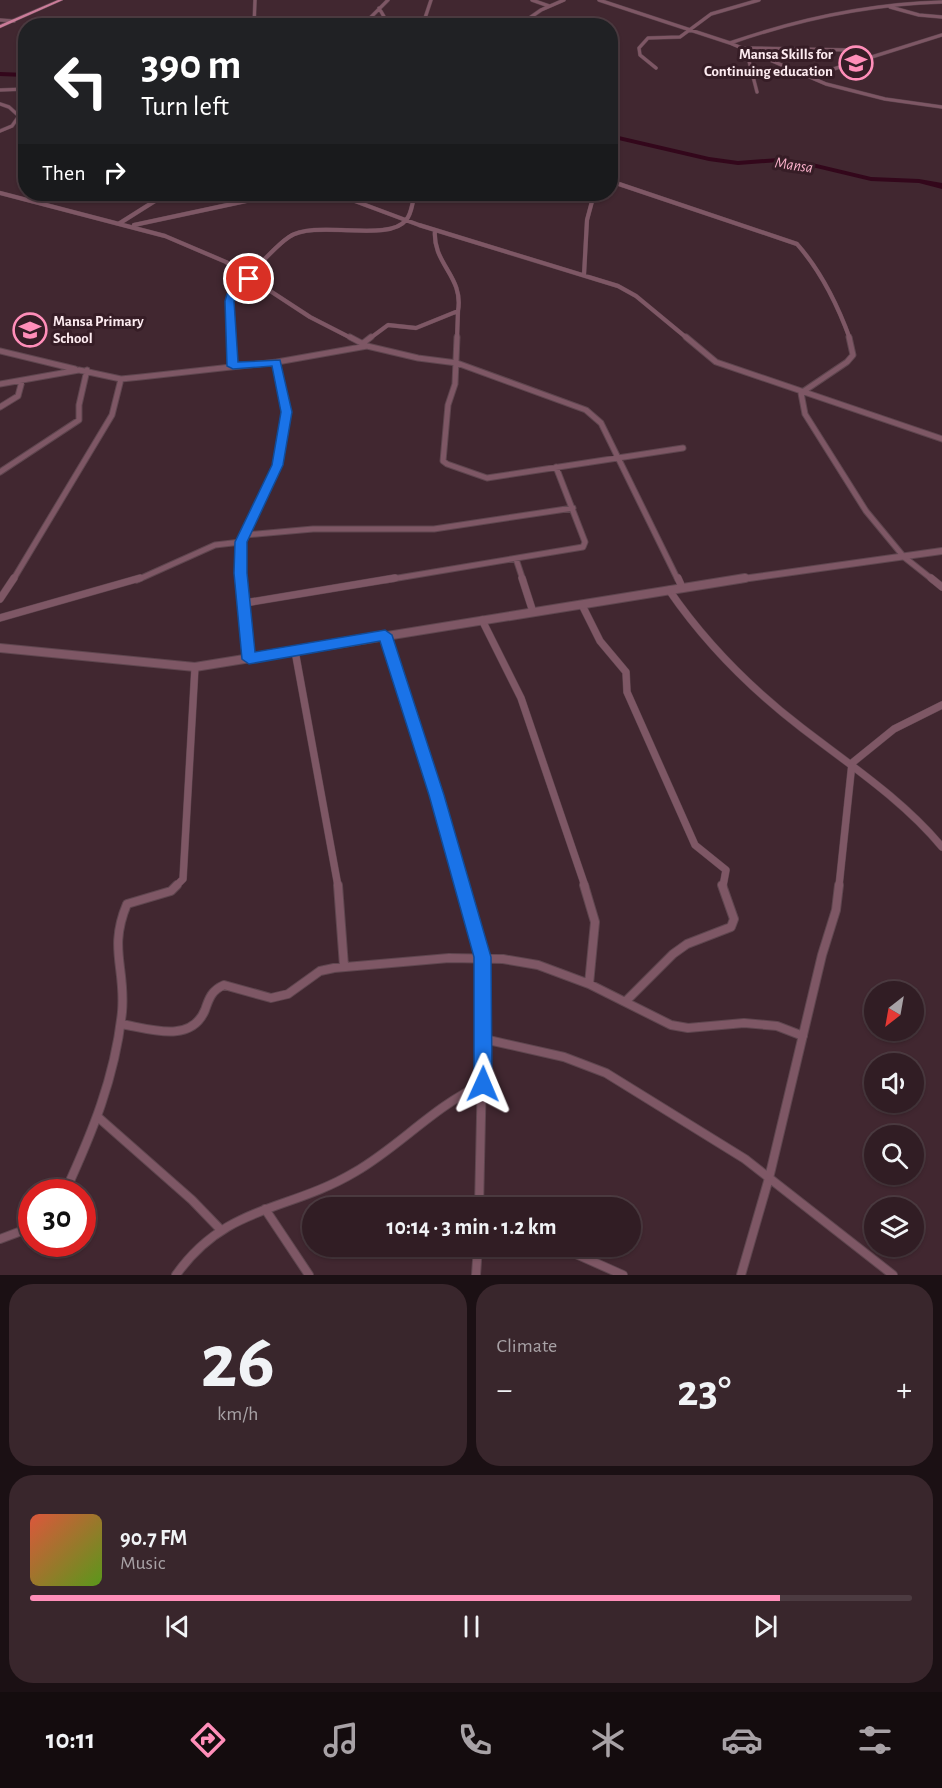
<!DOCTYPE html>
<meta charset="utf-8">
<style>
:root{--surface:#311d24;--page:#39262c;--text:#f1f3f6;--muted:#a8a2a6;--line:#4c3b41;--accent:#ff8eb9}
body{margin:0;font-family:"Alegreya Sans",sans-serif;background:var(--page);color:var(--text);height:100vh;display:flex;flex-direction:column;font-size:22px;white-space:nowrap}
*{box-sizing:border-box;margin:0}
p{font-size:20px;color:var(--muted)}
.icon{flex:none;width:33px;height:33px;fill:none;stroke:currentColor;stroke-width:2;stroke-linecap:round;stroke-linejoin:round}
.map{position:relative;height:1275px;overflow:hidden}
.details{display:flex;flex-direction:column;gap:9px;padding:9px;background:#1b1014;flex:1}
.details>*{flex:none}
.banner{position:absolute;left:18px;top:18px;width:600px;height:183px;border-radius:24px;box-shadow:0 2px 4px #0004,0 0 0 2px var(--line);background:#202124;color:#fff;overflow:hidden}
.needle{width:39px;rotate:211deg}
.tools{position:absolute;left:864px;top:981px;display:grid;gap:12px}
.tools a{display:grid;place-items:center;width:60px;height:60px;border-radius:50%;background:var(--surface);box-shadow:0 2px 4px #0004,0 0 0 2px var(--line);font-size:30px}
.speed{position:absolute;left:18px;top:1179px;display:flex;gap:12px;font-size:30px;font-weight:700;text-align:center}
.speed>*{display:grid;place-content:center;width:78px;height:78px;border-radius:50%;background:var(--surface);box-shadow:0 2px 4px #0004,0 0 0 2px var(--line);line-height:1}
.speed .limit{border:9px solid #d22;background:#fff;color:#111}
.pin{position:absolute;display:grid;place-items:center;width:51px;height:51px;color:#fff;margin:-26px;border:3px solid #fff;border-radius:50%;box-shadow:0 2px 6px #0007}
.me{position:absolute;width:66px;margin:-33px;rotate:1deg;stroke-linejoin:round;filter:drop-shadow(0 0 4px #0008)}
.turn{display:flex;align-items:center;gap:21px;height:126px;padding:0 24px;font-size:27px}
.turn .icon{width:78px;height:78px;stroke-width:2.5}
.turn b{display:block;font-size:42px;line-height:51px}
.then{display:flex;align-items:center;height:57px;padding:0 24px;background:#0003;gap:12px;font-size:22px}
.big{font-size:45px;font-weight:700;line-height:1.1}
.details .widget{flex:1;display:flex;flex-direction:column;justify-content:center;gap:9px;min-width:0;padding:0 21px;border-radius:24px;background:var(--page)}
.details .dial{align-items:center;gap:0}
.dial b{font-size:78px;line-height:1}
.song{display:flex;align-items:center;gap:18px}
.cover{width:72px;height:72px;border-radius:9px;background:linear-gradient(135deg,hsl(10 70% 55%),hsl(90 70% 35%))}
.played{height:6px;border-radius:3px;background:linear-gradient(90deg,var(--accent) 85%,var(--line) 85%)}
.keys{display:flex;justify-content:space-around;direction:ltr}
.heat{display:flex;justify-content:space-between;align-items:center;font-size:33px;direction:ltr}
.details .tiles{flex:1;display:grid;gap:9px;grid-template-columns:1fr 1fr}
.widget:last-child{grid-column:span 2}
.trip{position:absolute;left:302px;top:1197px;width:339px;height:60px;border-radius:30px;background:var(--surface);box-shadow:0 2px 4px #0004,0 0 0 2px var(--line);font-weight:700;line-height:60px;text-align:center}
.tab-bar{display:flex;height:96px;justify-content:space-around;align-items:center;background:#140c0e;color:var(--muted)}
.tab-bar .icon{width:42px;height:42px}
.tab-bar .active{color:var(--accent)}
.tab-bar b{font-size:27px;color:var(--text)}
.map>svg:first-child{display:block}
</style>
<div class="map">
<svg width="942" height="1275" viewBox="0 0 942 1275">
<rect width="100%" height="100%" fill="#412730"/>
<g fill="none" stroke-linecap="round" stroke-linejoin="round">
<path fill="#33071b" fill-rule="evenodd" d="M0,72L26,73V77L0,76Z
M610,134L709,157L738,161L779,158L808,162L871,177L919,179L942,183V189L919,183L871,181L808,166L779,162L738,165L709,161L610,138Z"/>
<g stroke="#5f464f" stroke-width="4">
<path id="minor-far4" d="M532,0L549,6
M599,0L730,43L826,84L885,99L942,107
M890,7L919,15L942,17
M379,8L386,20L436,22L444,26
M0,20L14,21
M424,21L431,0
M254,26L255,0
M362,26L388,0
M518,26L541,10L564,0
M730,43C799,19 868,4 942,2
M745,48L849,50L871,58
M756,54L749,61L757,92
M656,68L640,55L639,48L648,38L680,37L711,14L759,0
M808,77L942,35
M0,90L26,89
M0,104L9,107L19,116L12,126L0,131"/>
</g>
<g stroke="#5f464f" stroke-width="4.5">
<path id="minor-far3" d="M610,181L797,244C820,270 838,306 850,339
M0,193L165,236L226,262L310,317L353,339
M336,194L419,225L618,286L636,296L688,339
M120,223L166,194
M134,225L279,194
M584,275L587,220L594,194
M232,339L231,296C247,279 271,249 289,237C315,219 389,243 406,220C412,214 412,202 415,194
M369,339L388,325L416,328L458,311C464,276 432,264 435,230
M457,339L458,311"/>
</g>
<g stroke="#5f464f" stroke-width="7">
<path id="minor-far2" d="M232,337L233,366
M350,337L367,346L418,358L457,363L586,410L601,423L678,580
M457,337L455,384L448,405L443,461L447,464L487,478L683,448
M686,337L716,362L942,439
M849,337L853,355L847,362L801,393L805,414L866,511L904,557L933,580
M362,344L371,337
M0,351L75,369
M0,384L79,370L121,379L141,377L277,362L367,346
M0,407L18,396L22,381
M0,472L79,420V405L87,370
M245,535L313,529H434L573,508
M516,559L523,580
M13,580L112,415L121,379
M137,580L215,545L241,542
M241,580L242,540L277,463L285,430V400L277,362
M386,580L583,547L585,542L556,467"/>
</g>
<g stroke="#5f464f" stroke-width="8">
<path id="minor-far1" d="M241,578L249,659
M522,578L533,612
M678,578L682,587
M931,578L942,587
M669,590C706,644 750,688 802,728C850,765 903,800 942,847
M0,599L14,578
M245,603L395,578
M582,605L600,641L626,672L627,692L695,845L726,870L723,886
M0,618L140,578
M482,620L521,698L585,886
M385,635L462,886
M295,651L338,886
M176,886L183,879L195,667
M839,886L852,763L894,729L942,705"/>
</g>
<g stroke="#5f464f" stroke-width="10">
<path id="minor" d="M338,885L344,966
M461,885L482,957L484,981L479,1208
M584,885L595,922L589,984
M626,1001L673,954L687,944L731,927L734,919L722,885
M121,1024C150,1029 191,1044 205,1010C209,998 212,990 224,985L271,998L288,994L320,971L334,968L449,958L503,959L538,965L589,984L671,1025L688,1028L744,1023L777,1026L803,1036
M484,1039L564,1057L606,1073L745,1159L893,1275
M99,1118L192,1200L220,1229
M65,1192C92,1133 115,1078 122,1012C126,968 108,949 127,904L171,891L177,885
M265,1209L309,1275
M0,1239L32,1227
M558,1246L623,1275
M176,1275C226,1204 288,1212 355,1172C400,1146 434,1106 483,1084
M476,1275L478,1246
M741,1275L769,1178L822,955L836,910L839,885"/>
</g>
<g stroke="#5f464f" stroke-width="8">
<path id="tertiary-far1" d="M735,580L942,551"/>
</g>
<g stroke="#5f464f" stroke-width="10">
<path id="tertiary" d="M0,648L195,667L745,578"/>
</g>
<g stroke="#5f464f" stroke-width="1">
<path id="primary" d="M58,0H63L0,28V25Z"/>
</g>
<use href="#minor-far4" stroke="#7e5765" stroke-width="3"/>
<use href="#minor-far3" stroke="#7e5765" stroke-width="4"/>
<use href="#minor-far2" stroke="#7e5765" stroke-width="5"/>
<use href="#minor-far1" stroke="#7e5765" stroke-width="7"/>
<use href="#minor" stroke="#7e5765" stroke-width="8"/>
<use href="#tertiary-far1" stroke="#7e5765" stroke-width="6"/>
<use href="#tertiary" stroke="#7e5765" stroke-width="8"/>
<use href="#primary" fill="#cb7c99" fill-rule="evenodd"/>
</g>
<path fill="#1a73e8" stroke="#114b97" stroke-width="1.5" d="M249,276L254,279L234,301L238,362L280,360L292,412L283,465L247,542V573L255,652L385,630L392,635L444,795L491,957L492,1084L490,1090L483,1093L476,1090L474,1084V957L429,795L380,641L249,664L242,659L234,573L235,542L272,465L281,412L272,366L233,369L227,366L225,301L227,294Z"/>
<defs>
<g id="school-ring" transform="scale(1.725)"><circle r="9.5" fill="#361d26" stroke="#ff8eb9" stroke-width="1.5"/><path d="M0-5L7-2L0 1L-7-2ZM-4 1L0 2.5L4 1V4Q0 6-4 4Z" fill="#ff8eb9"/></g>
</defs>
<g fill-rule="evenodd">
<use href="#school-ring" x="856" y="63"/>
<use href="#school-ring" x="30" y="330"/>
</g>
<g text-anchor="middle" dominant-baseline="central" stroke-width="6" stroke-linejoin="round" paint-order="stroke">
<g font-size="15" font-weight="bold" fill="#fdebf0" stroke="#361d26" text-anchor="end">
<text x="833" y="54">Mansa Skills for<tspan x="833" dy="17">Continuing education</tspan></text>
<text x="53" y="321" text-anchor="start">Mansa Primary<tspan x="53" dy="17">School</tspan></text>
</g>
<g font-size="16" font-style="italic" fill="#f9afc9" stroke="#361d26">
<text transform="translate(794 165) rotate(8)">Mansa</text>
</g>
</g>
</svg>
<div class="tools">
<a><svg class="needle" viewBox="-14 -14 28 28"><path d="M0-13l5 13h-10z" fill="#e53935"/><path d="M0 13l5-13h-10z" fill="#a8a2a6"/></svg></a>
<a><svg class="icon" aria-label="sound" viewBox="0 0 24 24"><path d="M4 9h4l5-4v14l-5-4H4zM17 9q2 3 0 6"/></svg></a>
<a><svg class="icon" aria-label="search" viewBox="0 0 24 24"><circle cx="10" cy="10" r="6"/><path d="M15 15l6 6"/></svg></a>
<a><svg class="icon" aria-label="layers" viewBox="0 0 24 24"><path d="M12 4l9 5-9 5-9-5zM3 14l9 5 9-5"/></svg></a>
</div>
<div class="speed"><div class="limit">30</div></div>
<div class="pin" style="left:249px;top:279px;background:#d93025"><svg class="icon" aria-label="arrive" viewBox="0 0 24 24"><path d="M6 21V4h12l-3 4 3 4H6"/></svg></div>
<svg class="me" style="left:483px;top:1084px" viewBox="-20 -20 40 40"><path d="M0-17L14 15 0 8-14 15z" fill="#1a73e8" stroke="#fff" stroke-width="4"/></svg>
<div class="trip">10:14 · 3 min · 1.2 km</div>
<div class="banner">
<div class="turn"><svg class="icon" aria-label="left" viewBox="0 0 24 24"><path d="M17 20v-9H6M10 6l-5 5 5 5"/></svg><div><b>390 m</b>Turn left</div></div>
<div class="then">Then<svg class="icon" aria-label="right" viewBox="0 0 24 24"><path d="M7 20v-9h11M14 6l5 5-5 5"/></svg></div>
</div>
</div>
<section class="details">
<div class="tiles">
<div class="widget dial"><b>26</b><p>km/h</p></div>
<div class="widget"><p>Climate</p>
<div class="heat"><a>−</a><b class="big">23°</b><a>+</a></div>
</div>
<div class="widget">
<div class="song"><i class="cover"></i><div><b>90.7 FM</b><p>Music</p></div></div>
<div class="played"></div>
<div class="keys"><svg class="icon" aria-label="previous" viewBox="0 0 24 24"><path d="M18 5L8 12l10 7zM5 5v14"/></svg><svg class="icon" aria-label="pause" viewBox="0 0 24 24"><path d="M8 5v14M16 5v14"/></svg><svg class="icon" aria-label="next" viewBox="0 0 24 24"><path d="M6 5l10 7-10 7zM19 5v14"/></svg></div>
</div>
</div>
</section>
<nav class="tab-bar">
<b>10:11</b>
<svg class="icon active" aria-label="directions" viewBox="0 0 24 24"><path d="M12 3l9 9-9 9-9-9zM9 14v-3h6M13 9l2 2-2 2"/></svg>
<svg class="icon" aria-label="music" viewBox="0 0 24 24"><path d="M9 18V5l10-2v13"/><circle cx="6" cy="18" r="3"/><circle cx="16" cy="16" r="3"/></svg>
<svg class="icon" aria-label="phone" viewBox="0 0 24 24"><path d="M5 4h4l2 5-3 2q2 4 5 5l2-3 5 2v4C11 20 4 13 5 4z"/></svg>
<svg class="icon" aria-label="climate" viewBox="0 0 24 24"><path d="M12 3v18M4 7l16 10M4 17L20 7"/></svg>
<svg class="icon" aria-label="car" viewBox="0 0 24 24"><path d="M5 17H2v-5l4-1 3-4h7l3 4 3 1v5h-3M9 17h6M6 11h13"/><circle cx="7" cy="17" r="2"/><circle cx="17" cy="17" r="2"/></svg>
<svg class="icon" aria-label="filters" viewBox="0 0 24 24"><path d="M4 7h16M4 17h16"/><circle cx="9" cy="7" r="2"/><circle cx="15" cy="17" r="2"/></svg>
</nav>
